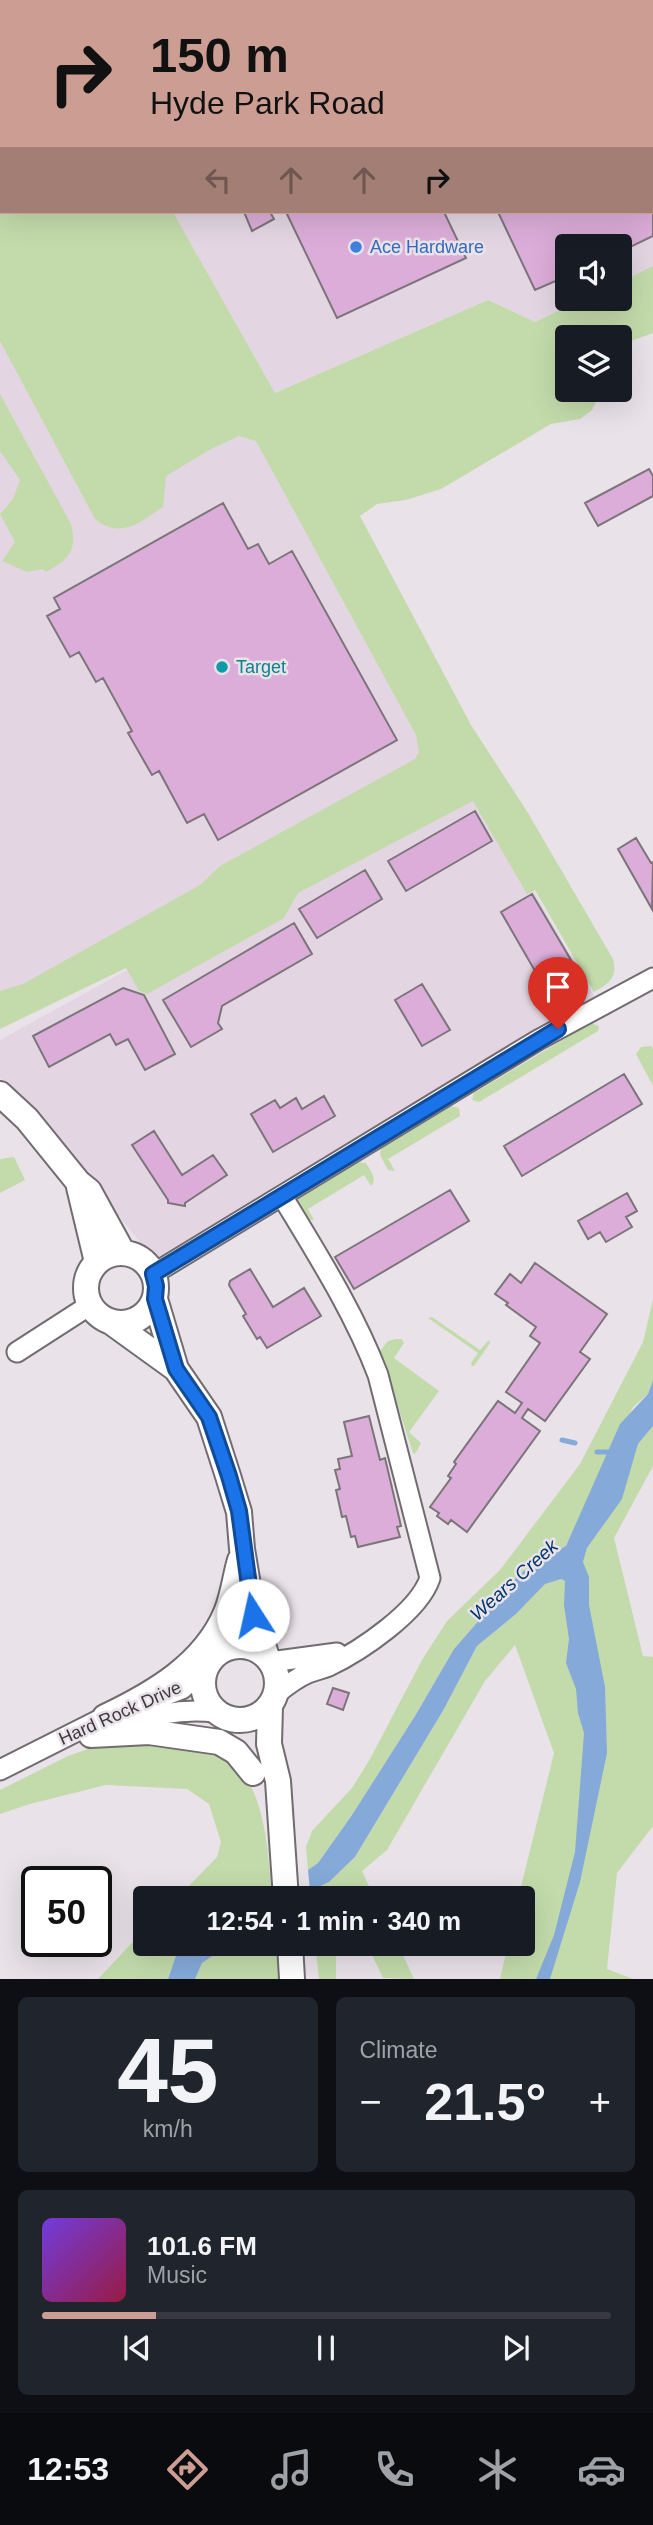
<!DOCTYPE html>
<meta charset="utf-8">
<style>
:root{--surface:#171b24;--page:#20242c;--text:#f1f3f6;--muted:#9ea1a6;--line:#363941;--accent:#cc9e93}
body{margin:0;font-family:Helvetica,sans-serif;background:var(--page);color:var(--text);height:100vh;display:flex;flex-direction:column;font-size:26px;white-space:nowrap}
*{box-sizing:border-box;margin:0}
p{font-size:23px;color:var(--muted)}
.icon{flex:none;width:38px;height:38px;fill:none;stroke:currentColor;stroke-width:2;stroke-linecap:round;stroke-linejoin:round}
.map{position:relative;height:1979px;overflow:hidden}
.side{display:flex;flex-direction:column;gap:18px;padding:18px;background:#0d0f14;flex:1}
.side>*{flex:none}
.banner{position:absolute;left:0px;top:0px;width:654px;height:214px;box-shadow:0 7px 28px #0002;background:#cc9e93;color:#111;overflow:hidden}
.buttons{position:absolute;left:555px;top:234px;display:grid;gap:14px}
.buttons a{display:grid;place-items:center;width:77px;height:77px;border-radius:7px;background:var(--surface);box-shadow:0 7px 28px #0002;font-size:35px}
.speed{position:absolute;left:21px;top:1866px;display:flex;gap:14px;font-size:35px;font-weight:700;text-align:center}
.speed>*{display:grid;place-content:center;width:91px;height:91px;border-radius:50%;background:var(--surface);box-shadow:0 7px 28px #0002;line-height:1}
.speed .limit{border:4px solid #111;border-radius:10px;background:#fff;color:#111}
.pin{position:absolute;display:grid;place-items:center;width:60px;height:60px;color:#fff;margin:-72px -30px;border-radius:50% 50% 50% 0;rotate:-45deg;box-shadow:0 0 7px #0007}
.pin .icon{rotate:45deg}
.me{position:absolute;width:77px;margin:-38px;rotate:350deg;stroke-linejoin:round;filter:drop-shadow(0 0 5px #0008)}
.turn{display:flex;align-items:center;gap:24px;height:147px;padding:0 35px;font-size:32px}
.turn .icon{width:91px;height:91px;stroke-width:2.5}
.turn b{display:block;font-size:49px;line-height:60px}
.lanes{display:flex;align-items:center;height:66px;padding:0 35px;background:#0003;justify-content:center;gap:35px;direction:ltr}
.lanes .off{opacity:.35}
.big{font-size:52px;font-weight:700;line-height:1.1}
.side .card{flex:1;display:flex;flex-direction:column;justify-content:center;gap:10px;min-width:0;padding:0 24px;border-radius:10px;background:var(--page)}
.side .dial{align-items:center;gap:0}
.dial b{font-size:91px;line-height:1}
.song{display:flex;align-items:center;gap:21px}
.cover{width:84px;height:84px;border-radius:10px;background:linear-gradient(135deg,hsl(260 70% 55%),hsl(340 70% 35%))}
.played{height:7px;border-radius:4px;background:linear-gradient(90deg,var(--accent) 20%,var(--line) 20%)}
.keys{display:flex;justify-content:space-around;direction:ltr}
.heat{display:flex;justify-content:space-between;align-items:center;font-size:38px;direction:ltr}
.side .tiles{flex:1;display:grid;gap:18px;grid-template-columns:1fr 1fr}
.card:last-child{grid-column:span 2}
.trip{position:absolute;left:133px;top:1886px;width:402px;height:70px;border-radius:7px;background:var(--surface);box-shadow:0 7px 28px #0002;font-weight:700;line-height:70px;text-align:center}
.tab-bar{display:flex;height:112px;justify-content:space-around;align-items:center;background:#090b0e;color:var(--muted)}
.tab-bar .icon{width:49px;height:49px}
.tab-bar .current{color:var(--accent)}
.tab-bar b{font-size:32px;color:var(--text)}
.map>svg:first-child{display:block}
</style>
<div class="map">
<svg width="653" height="1979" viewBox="0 0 653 1979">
<rect width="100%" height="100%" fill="#e9e2e9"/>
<path fill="#e3d6e2" d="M5,0H653V266L620,282V247H567V299H583L535,322L488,300L275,393L173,212H653V2H2V212H160L435,758L0,998V2Z
M470,781L595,998L154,1259L42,1122L0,1078V1040Z"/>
<path fill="#c3dbab" d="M0,180H2V212H173L275,393L488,300L535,322L583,299H620V282L653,266V333L620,345V338H567V390H602L592,410L580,419L551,424L441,489L406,500L377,504L360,516L471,725L528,813L613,959C618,977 609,984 594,992L535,890L527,894L473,801L298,893L284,918L147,994L139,991L126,968L0,1029V991L23,984L200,885L220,866L415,759L419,752L416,735L256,441L239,436L211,449L166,476L163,507C141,522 120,540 95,519L0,341Z
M0,394L71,524C78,551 68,560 46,572L43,569L27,572L2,561L15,542L0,514L13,499L20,480L0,451Z
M591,1023L599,1026L598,1031L479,1102L472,1100L474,1093Z
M651,1046L653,1049V1086L636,1054L641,1047Z
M451,1106L459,1108L460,1116L388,1159L395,1171L388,1170L380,1155L381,1147Z
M14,1157L25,1180L0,1193V1159Z
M357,1162L366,1163C370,1170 378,1179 371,1186L364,1175L308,1209L314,1220H306L296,1203L297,1199Z
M653,1299V1380L648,1394L633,1407L566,1546L532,1564L515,1579L454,1649L415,1716L352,1815L318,1863L308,1870L306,1847L312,1831L352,1788L370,1759L422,1660L447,1621L500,1570L580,1464L643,1342Z
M432,1317L480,1350L489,1340L490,1343L474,1366H472L471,1363L478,1353L428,1318Z
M396,1339H402L404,1343L394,1358L439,1391L409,1432L421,1443L415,1454L413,1453L380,1351L388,1341Z
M653,1426V1466L614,1538L643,1656L653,1657V1826L617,1873L607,1969L633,1979H500L508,1944H523V1899H518L554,1753L515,1645L485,1681L387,1850L362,1871L375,1899H346L342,1889L337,1892V1899H311L310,1891L329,1882L355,1857L444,1709L477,1646L516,1614L545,1583L561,1579L565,1581V1587L583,1562L587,1548L621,1499L638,1444Z
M145,1740C162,1742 200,1744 215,1750C266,1771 268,1852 272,1899H176L217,1857L221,1842L209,1804L187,1789L106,1785L30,1804L0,1814V1790L68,1756L105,1743Z
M145,1929V1944H183L179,1947L168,1979H98Z
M230,1944H276L278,1979H195L202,1963Z
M315,1944H336V1979H319Z
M367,1944H398L414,1979L383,1978Z"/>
<path fill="#85aad9" d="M653,1380V1426L638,1444L622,1499L587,1548L583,1562L589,1577V1605L605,1687L607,1753L580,1882L550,1979H536L554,1935L575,1852L584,1733L578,1713L576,1689L566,1663L569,1639L564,1605L565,1581L561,1579L545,1584L516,1614L477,1646L444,1709L355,1857L329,1882L310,1891L308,1870L318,1863L352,1815L415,1716L454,1649L515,1579L532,1564L566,1546L620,1424L648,1394Z
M183,1944H230L202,1963L195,1979H168L179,1947Z"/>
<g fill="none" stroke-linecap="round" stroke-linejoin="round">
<path stroke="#85aad9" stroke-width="5" d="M562,1440L575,1443
M597,1452H611"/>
</g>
<path fill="#dcadd9" stroke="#7b757a" stroke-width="2" d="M653,32V236L620,252V247H567V276L535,290L498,212H653Z
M244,212H270L274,219L252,231Z
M286,212H444L466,258L337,318Z
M649,469L653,476V496L598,526L585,503Z
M223,503L248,549L258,544L269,564L292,551L397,740L218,840L204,814L187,823L159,771L152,775L128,733L132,731L103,678L96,682L79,652L70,657L47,616L60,609L54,598Z
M475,811L492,841L406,891L388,861Z
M636,838L651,863L653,862L652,909L618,849Z
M365,870L382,899L317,938L299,909Z
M532,894L578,972L546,990L501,912Z
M294,923L312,954L222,1006L218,1023L222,1029L191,1047L163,1000Z
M422,984L450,1030L422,1046L395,1000Z
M123,988L144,995L175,1054L145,1070L128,1039L116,1045L110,1034L49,1067L33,1036Z
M624,1074L642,1104L522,1176L504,1146Z
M324,1096L335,1116L273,1152L251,1114L275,1100L280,1108L296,1098L302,1109Z
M154,1131L182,1175L213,1155L227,1175L185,1203V1206L168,1203V1200L132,1145Z
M450,1190L469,1221L354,1289L335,1257Z
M627,1193L637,1211L626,1217L632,1227L606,1242L600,1232L588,1239L578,1221Z
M535,1263L607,1314L580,1352L590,1359L545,1421L528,1409L522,1418L540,1431L467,1532L451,1520L448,1524L437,1516L439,1513L430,1507L451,1478L448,1476L456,1464L454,1462L498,1401L515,1413L522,1403L506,1392L540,1343L530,1336L536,1327L506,1305L508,1303L495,1294L510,1274L521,1283Z
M250,1269L273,1307L304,1288L321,1316L267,1348L260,1337L257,1339L243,1316L246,1314L229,1285L230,1281Z
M369,1416L380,1460L385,1458L401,1526L397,1527L400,1537L358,1547L355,1536L351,1537L346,1516L342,1517L336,1490L340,1489L335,1470L340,1469L338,1459L352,1456L344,1422Z
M333,1688L349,1693L343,1710L327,1704Z"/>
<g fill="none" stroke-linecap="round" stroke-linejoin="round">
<g stroke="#726c71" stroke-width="23">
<path id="minor" d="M153,1274L538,1040L653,978
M17,1352L90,1305
M270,1662L337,1653
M276,1694C286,1686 296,1678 308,1673C315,1670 322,1669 329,1666C360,1651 419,1612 430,1578L378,1375C354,1312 317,1254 282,1196
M146,1703L182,1689L207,1666
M114,1728C150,1716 177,1708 215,1712
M0,1770L101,1719"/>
</g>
<g stroke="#726c71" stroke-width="28">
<path id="major" d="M0,1094L27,1119L78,1182L89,1191L123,1253
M79,1187L97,1262
M86 1288a35 35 0 1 1 70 0a35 35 0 1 1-70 0Z
M155,1299L176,1369L209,1417L228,1476L239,1512L242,1549L253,1615L267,1657
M111,1322L176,1369
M203 1683a37 37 0 1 1 74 0a37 37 0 1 1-74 0Z
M270,1706L269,1744L278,1781L286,1899
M105,1717C153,1694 204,1665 226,1613C233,1596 235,1577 240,1560
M91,1735L149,1732L219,1742L236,1752L253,1773
M290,1944L292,1979"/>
</g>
<use href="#minor" stroke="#fff" stroke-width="19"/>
<use href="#major" stroke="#fff" stroke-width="24"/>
</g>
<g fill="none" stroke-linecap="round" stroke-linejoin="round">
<g stroke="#114b97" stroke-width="18">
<path id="route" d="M253,1615L239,1511L229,1476L209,1417L176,1369L155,1299L156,1286L153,1274L558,1029"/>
</g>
<use href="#route" stroke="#1a73e8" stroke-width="12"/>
</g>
<circle fill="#3f7fe0" stroke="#e9e2e9" stroke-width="2.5" cx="356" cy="247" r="7"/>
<circle fill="#0f9aa8" stroke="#e9e2e9" stroke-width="2.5" cx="222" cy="667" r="7"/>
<g text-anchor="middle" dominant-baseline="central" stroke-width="5" stroke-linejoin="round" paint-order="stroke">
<g font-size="18" fill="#366cbe" stroke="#e9e2e9" text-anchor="start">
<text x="370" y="247">Ace Hardware</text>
</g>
<g font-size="18" fill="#0d838f" stroke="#e9e2e9" text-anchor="start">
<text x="236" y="667">Target</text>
</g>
<g font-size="18" fill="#3d3a3d" stroke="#e9e2e9">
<text transform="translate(120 1713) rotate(-24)">Hard Rock Drive</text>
</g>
<g font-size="19" font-style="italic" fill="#01376f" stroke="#e9e2e9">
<text transform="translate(514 1580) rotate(-42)">Wears Creek</text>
</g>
</g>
</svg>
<div class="buttons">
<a><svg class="icon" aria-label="sound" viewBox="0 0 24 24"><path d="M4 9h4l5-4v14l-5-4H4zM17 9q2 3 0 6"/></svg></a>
<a><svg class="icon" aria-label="layers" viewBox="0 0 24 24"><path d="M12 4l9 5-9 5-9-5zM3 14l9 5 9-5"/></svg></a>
</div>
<div class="speed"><div class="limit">50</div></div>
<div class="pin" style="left:558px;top:1029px;background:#d93025"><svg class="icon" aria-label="arrive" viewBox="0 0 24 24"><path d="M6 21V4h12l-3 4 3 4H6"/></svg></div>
<svg class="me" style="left:253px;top:1615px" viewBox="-20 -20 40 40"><circle r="19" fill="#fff"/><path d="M0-13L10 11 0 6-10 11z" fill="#1a73e8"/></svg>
<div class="trip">12:54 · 1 min · 340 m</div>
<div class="banner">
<div class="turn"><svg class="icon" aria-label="right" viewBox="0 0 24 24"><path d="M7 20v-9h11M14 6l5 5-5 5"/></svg><div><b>150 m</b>Hyde Park Road</div></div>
<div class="lanes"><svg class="icon off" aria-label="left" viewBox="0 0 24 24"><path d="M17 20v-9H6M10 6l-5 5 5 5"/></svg><svg class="icon off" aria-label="ahead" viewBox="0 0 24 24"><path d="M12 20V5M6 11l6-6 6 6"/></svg><svg class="icon off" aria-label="ahead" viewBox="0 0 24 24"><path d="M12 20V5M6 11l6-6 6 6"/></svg><svg class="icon" aria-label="right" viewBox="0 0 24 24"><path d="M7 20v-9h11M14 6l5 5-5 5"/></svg></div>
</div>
</div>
<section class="side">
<div class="tiles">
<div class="card dial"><b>45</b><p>km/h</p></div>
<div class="card"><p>Climate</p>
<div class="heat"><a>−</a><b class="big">21.5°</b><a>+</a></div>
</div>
<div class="card">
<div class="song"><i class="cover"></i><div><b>101.6 FM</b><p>Music</p></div></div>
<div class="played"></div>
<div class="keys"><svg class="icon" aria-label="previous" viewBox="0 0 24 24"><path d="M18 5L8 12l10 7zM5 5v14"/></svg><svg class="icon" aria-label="pause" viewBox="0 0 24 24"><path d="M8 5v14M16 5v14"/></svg><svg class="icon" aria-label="next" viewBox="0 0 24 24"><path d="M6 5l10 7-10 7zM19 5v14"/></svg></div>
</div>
</div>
</section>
<nav class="tab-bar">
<b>12:53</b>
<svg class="icon current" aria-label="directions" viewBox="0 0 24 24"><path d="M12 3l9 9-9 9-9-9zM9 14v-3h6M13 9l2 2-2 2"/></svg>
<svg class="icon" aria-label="music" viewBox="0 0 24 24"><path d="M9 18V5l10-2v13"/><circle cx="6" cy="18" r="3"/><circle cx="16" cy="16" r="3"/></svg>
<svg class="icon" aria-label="phone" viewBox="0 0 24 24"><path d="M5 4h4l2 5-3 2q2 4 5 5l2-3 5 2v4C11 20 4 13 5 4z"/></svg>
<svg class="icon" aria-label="climate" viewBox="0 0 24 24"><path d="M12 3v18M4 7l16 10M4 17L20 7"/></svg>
<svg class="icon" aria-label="car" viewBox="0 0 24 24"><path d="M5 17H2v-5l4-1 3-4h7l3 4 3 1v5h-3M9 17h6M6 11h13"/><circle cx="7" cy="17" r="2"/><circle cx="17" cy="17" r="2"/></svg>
</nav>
